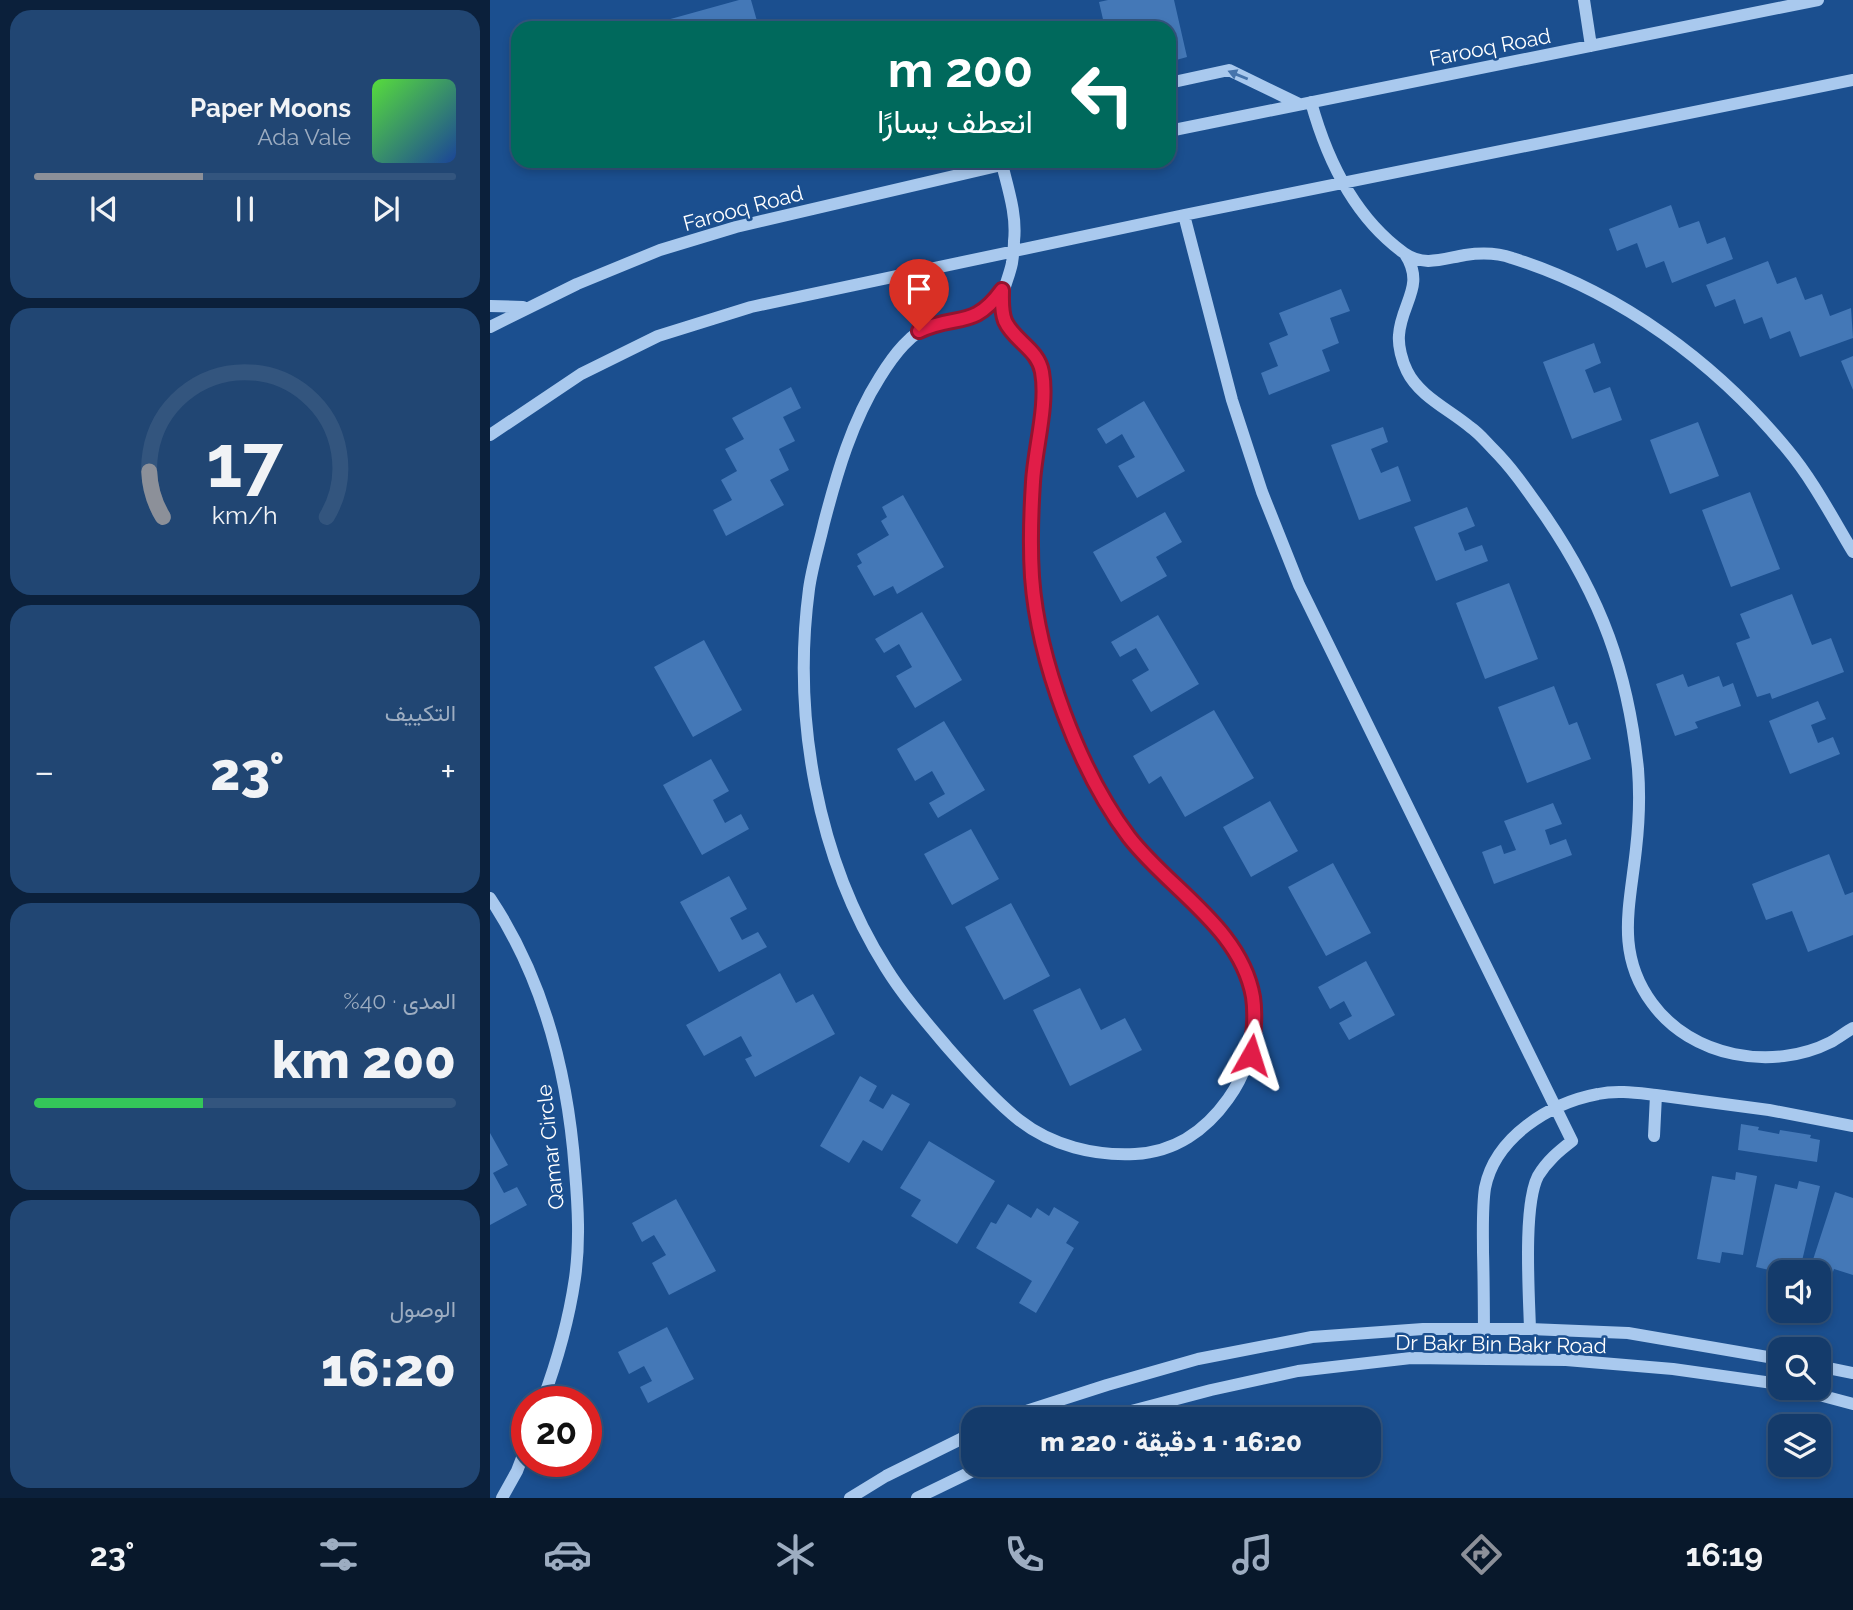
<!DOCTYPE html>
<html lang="ar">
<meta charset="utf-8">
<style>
:root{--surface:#143b6b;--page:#214673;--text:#f1f3f6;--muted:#9dadc1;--line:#33557e;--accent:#8c9099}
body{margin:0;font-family:Raleway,Vazirmatn,sans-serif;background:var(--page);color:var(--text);direction:rtl;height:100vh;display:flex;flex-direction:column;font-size:26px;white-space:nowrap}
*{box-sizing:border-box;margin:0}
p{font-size:23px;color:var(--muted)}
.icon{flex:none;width:38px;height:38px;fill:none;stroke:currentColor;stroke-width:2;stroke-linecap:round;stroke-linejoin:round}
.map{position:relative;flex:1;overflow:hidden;direction:ltr}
.panel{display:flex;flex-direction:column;gap:10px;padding:10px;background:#0b203b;width:490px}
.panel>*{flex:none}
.hud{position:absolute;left:21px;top:21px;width:665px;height:147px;border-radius:21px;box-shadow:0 4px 10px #0003,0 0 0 2px var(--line);direction:rtl;background:#00695c;color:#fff;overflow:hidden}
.tools{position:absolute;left:1278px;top:1260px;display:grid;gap:14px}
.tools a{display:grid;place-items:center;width:63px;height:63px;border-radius:14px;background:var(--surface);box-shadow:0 4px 10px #0003,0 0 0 2px var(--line);font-size:35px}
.speed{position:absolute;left:21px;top:1386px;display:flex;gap:14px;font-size:35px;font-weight:700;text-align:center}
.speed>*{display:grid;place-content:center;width:91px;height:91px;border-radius:50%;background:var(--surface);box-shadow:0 4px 10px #0003,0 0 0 2px var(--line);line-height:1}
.speed .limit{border:10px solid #d22;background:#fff;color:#111}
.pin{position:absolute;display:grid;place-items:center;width:60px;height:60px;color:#fff;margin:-72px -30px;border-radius:50% 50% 50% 0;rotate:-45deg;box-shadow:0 0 7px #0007}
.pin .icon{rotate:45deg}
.me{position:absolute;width:77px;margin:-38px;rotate:6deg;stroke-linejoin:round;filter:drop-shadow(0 0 5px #0008)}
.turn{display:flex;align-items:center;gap:24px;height:147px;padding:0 28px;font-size:32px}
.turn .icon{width:91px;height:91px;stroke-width:2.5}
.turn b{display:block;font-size:49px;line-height:60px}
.big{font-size:52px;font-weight:800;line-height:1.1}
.panel .card{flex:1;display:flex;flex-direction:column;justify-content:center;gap:10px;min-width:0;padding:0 24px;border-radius:21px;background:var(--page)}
.panel .dial{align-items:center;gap:0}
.dial svg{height:182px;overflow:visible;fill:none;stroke:var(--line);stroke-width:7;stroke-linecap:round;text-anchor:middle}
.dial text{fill:var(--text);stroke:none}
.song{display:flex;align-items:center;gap:21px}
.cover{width:84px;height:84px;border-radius:10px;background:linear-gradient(135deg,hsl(110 70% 55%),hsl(220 70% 35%))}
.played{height:7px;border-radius:4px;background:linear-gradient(90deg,var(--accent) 40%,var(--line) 40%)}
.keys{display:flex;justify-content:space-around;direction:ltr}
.heat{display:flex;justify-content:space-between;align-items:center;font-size:38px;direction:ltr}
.charge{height:10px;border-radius:5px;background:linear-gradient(90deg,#34c759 40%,var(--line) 0)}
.trip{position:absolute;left:471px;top:1407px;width:420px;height:70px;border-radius:21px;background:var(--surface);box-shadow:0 4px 10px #0003,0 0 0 2px var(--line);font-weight:800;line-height:70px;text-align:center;direction:rtl}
.dock{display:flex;height:112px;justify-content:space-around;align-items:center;background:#08182b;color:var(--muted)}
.dock .icon{width:49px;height:49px}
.dock .selected{color:var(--accent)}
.dock b{font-size:32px;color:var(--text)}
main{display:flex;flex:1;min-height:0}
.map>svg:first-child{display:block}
</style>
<main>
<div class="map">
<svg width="1363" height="1498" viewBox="0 0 1363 1498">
<rect width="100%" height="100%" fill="#1b4f8f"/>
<path fill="#4478b7" d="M249,0H261L269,28H148Z
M618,0H684L697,57L679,62V28H615L609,2Z
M1181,205L1189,228L1209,221L1217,244L1235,237L1243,259L1182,283L1174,261L1156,268L1147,243L1127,251L1119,229Z
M1278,261L1287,284L1306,277L1315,300L1332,294L1340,316L1361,308L1363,338L1310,357L1300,331L1280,339L1272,317L1254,324L1245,299L1225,307L1216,285Z
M851,289L860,311L840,318L849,343L832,350L840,371L779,395L771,373L788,366L779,343L798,335L789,313Z
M1104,343L1111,363L1095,370L1104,393L1120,387L1132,420L1082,439L1053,362Z
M1363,356V390L1351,361Z
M301,387L311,408L293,417L305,441L289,449L299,470L280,480L294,505L236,536L223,510L242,500L231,480L247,471L235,449L254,439L242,418Z
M654,401L695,471L647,498L628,466L645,457L632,434L616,444L607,429Z
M1208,422L1229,476L1180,494L1160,440Z
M893,427L898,442L881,449L891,473L908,466L921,501L869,520L841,445Z
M1260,492L1290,569L1241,587L1212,510Z
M413,495L454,567L407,594L403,586L384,596L367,566L372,563L367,554L399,535L391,521L397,517L392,507Z
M977,507L985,526L968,533L975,551L992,545L998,561L946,581L924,527Z
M675,512L692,542L666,557L677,576L631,602L603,552Z
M1019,583L1048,659L995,679L966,603Z
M1302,594L1322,645L1341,638L1354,672L1282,699L1280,693L1267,697L1246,643L1260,638L1250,614Z
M432,612L472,680L425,708L406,676L422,667L409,644L394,653L385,639Z
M668,615L709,684L661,712L642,680L659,670L646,648L630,657L621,642Z
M214,640L252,710L203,737L164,667Z
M1193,674L1198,687L1229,676L1233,687L1243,683L1251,706L1205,722L1208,728L1185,736L1166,684Z
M1064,686L1079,725L1087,722L1101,759L1037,783L1008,707Z
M1328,701L1336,719L1321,725L1328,743L1343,737L1350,754L1300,774L1279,721Z
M724,710L764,778L695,817L671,776L659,784L643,756Z
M454,721L495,790L448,818L439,803L455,794L442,771L425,781L407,749Z
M221,759L239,791L223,800L235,823L251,814L259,829L212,855L173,785Z
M780,801L808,851L761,877L733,827Z
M1063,803L1072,824L1055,830L1060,845L1076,839L1082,855L1004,884L992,852L1011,845L1014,854L1026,850L1014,821Z
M481,829L509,879L462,905L434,854Z
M1339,854L1355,895L1363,892V935L1318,952L1302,911L1276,920L1262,884Z
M843,863L881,933L836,956L798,887Z
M239,876L257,909L240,918L252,940L268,932L277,947L229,972L190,902Z
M521,903L560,976L514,1000L475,927Z
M876,961L905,1015L859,1040L849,1023L862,1016L854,1001L840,1009L828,987Z
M290,973L306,1003L323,994L345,1034L265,1077L255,1059L262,1056L251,1036L214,1056L196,1025Z
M590,988L611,1030L635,1018L652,1050L580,1086L543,1010Z
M370,1076L387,1086L379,1101L393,1109L402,1094L420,1104L392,1151L373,1140L359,1163L330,1146Z
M1251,1124L1269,1127L1268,1130L1289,1134L1290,1130L1321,1135L1320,1138L1330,1140L1327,1162L1248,1150Z
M0,1133L18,1165L3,1173L14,1193L27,1187L37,1205L0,1225Z
M439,1141L505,1181L467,1244L421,1216L431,1200L410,1188Z
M1246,1172L1267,1176L1253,1255L1232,1252L1230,1263L1207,1259L1222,1176L1245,1180Z
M1309,1181L1330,1186L1311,1265L1291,1260L1288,1272L1266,1267L1285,1184L1307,1189Z
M1345,1192L1363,1198V1275L1344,1269L1340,1280L1328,1276V1272H1319Z
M186,1199L226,1271L179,1295L162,1263L176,1255L164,1235L152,1242L142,1223Z
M518,1204L541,1218L547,1208L559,1216L564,1207L589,1222L576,1243L584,1248L546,1313L529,1303L542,1281L486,1248L501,1222L506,1224Z
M177,1327L204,1379L158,1403L150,1387L162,1381L154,1366L139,1374L128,1352Z"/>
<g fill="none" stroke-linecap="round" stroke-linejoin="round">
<path stroke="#a9c9ee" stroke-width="12" d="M1094,0L1101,46
M679,83L739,70L809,104
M821,102C837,160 864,217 914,253C934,267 952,259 975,255C989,253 1008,253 1022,258C1130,292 1225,362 1297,449C1323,480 1342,517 1363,552
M679,131L1328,0
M512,164C518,189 527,215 524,241C524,249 523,256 522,263C518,283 507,297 514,318C524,346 551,346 552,383C553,413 547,443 544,473C538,529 541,586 553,641C565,695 586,749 614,797C630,827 652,853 675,877C696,899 720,918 739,941C775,987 771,1053 738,1099C716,1130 685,1152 645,1154C605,1156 562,1146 529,1120C505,1101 479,1072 458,1048C436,1022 414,997 396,968C327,859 302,717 319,589C322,567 329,545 334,523C347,473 362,421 390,377C403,356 421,331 446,323C482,312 485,328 512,290
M694,215L742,400L772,492L809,585L1082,1141C1069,1151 1057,1161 1048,1176C1033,1205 1039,1294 1040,1329
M915,254C936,286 911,303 909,335C908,346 912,361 917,371C929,396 960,410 980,427C989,433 996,442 1003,449C1024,470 1039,493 1056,517C1111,598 1138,671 1148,769C1150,795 1149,823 1146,849C1140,906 1125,953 1162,1003C1201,1057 1282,1072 1341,1042C1348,1038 1356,1032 1363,1028
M0,306L33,307
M0,327L87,284L170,250L246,227L528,161
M0,435L91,374L168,336L261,307L694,215L1363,80
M0,898C54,979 78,1075 85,1171C88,1207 90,1242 85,1278C79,1319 67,1362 52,1402
M1164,1136L1166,1095L1279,1110L1363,1126
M994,1359C994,1323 994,1288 993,1252C993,1231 992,1208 995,1188C1005,1137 1060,1103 1108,1094C1127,1090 1147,1093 1166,1095
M1328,1366L1363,1373
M1303,1388L1363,1404
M511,1419L617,1385L708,1359L822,1337L933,1329H1040L1138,1333L1290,1359
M611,1419L721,1390L808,1371L921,1358L1076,1360L1183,1369L1290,1384
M12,1498L27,1471L37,1445
M360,1498L396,1476L483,1433
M427,1498L495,1465"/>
</g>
<defs><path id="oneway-solid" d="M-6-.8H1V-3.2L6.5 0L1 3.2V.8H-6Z" transform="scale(1.75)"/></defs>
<use fill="#4674ac" href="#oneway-solid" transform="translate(748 75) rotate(-158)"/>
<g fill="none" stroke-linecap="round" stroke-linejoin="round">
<g stroke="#92132f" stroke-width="18">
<path id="route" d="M429,331C467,313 483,330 512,290C512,301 511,311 515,321C524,341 548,349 552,372C558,405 545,448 543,482C541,513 540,546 542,577C548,660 589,771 639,837C679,889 751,928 763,997C766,1017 763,1036 761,1055"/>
</g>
<use href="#route" stroke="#e11d48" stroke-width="12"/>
</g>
<g text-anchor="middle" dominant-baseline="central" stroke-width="5" stroke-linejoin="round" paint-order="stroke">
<g font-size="21" fill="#fff" stroke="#1b4f8f">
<text transform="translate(1000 47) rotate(-11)">Farooq Road</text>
<text transform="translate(253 208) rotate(-15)">Farooq Road</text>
<text transform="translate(60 1147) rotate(-96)">Qamar Circle</text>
<text transform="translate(1011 1344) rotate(1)">Dr Bakr Bin Bakr Road</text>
</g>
</g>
</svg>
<div class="tools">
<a><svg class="icon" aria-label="sound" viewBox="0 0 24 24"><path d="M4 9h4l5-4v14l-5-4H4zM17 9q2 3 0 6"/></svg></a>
<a><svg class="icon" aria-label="search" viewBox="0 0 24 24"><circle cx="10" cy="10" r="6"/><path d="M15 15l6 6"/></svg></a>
<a><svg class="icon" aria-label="layers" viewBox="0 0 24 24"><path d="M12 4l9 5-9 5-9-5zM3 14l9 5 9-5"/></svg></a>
</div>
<div class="speed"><div class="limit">20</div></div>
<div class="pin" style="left:429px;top:331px;background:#d93025"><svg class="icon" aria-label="arrive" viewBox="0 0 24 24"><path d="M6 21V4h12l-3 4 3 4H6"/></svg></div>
<svg class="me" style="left:761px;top:1055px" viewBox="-20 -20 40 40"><path d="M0-17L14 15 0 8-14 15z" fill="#e11d48" stroke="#fff" stroke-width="4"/></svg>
<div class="trip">16:20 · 1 دقيقة · 220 m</div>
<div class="hud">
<div class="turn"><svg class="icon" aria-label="left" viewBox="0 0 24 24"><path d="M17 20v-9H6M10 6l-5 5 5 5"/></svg><div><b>200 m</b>انعطف يسارًا</div></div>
</div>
</div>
<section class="panel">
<div class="card">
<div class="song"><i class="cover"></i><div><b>Paper Moons</b><p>Ada Vale</p></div></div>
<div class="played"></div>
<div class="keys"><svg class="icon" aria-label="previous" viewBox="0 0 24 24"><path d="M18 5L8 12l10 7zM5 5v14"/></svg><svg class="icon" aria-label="pause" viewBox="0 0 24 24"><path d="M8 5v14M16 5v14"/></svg><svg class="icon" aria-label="next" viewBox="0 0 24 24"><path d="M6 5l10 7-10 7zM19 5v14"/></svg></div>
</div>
<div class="card dial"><svg viewBox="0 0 100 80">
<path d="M14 69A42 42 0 1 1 86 69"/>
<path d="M14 69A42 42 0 0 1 8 49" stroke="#8c9099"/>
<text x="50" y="56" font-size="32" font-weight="700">17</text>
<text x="50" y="72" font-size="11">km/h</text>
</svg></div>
<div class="card"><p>التكييف</p>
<div class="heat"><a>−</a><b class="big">23°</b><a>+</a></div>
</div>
<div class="card"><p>المدى · 40%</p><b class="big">200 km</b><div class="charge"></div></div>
<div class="card"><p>الوصول</p><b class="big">16:20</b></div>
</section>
</main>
<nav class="dock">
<b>16:19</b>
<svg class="icon selected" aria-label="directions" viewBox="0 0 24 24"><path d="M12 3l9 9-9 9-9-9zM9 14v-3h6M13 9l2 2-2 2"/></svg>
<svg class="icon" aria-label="music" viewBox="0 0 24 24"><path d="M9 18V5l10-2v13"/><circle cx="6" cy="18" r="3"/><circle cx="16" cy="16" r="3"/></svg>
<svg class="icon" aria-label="phone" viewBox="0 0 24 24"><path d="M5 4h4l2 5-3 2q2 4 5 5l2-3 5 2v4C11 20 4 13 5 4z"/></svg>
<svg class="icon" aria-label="climate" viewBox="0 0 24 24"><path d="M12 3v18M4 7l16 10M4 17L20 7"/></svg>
<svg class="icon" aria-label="car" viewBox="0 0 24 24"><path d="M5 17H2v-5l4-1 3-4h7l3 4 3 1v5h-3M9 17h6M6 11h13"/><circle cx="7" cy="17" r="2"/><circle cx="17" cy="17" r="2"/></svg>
<svg class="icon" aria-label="filters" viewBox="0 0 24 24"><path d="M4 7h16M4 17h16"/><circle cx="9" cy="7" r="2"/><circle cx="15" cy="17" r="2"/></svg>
<b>23°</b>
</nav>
